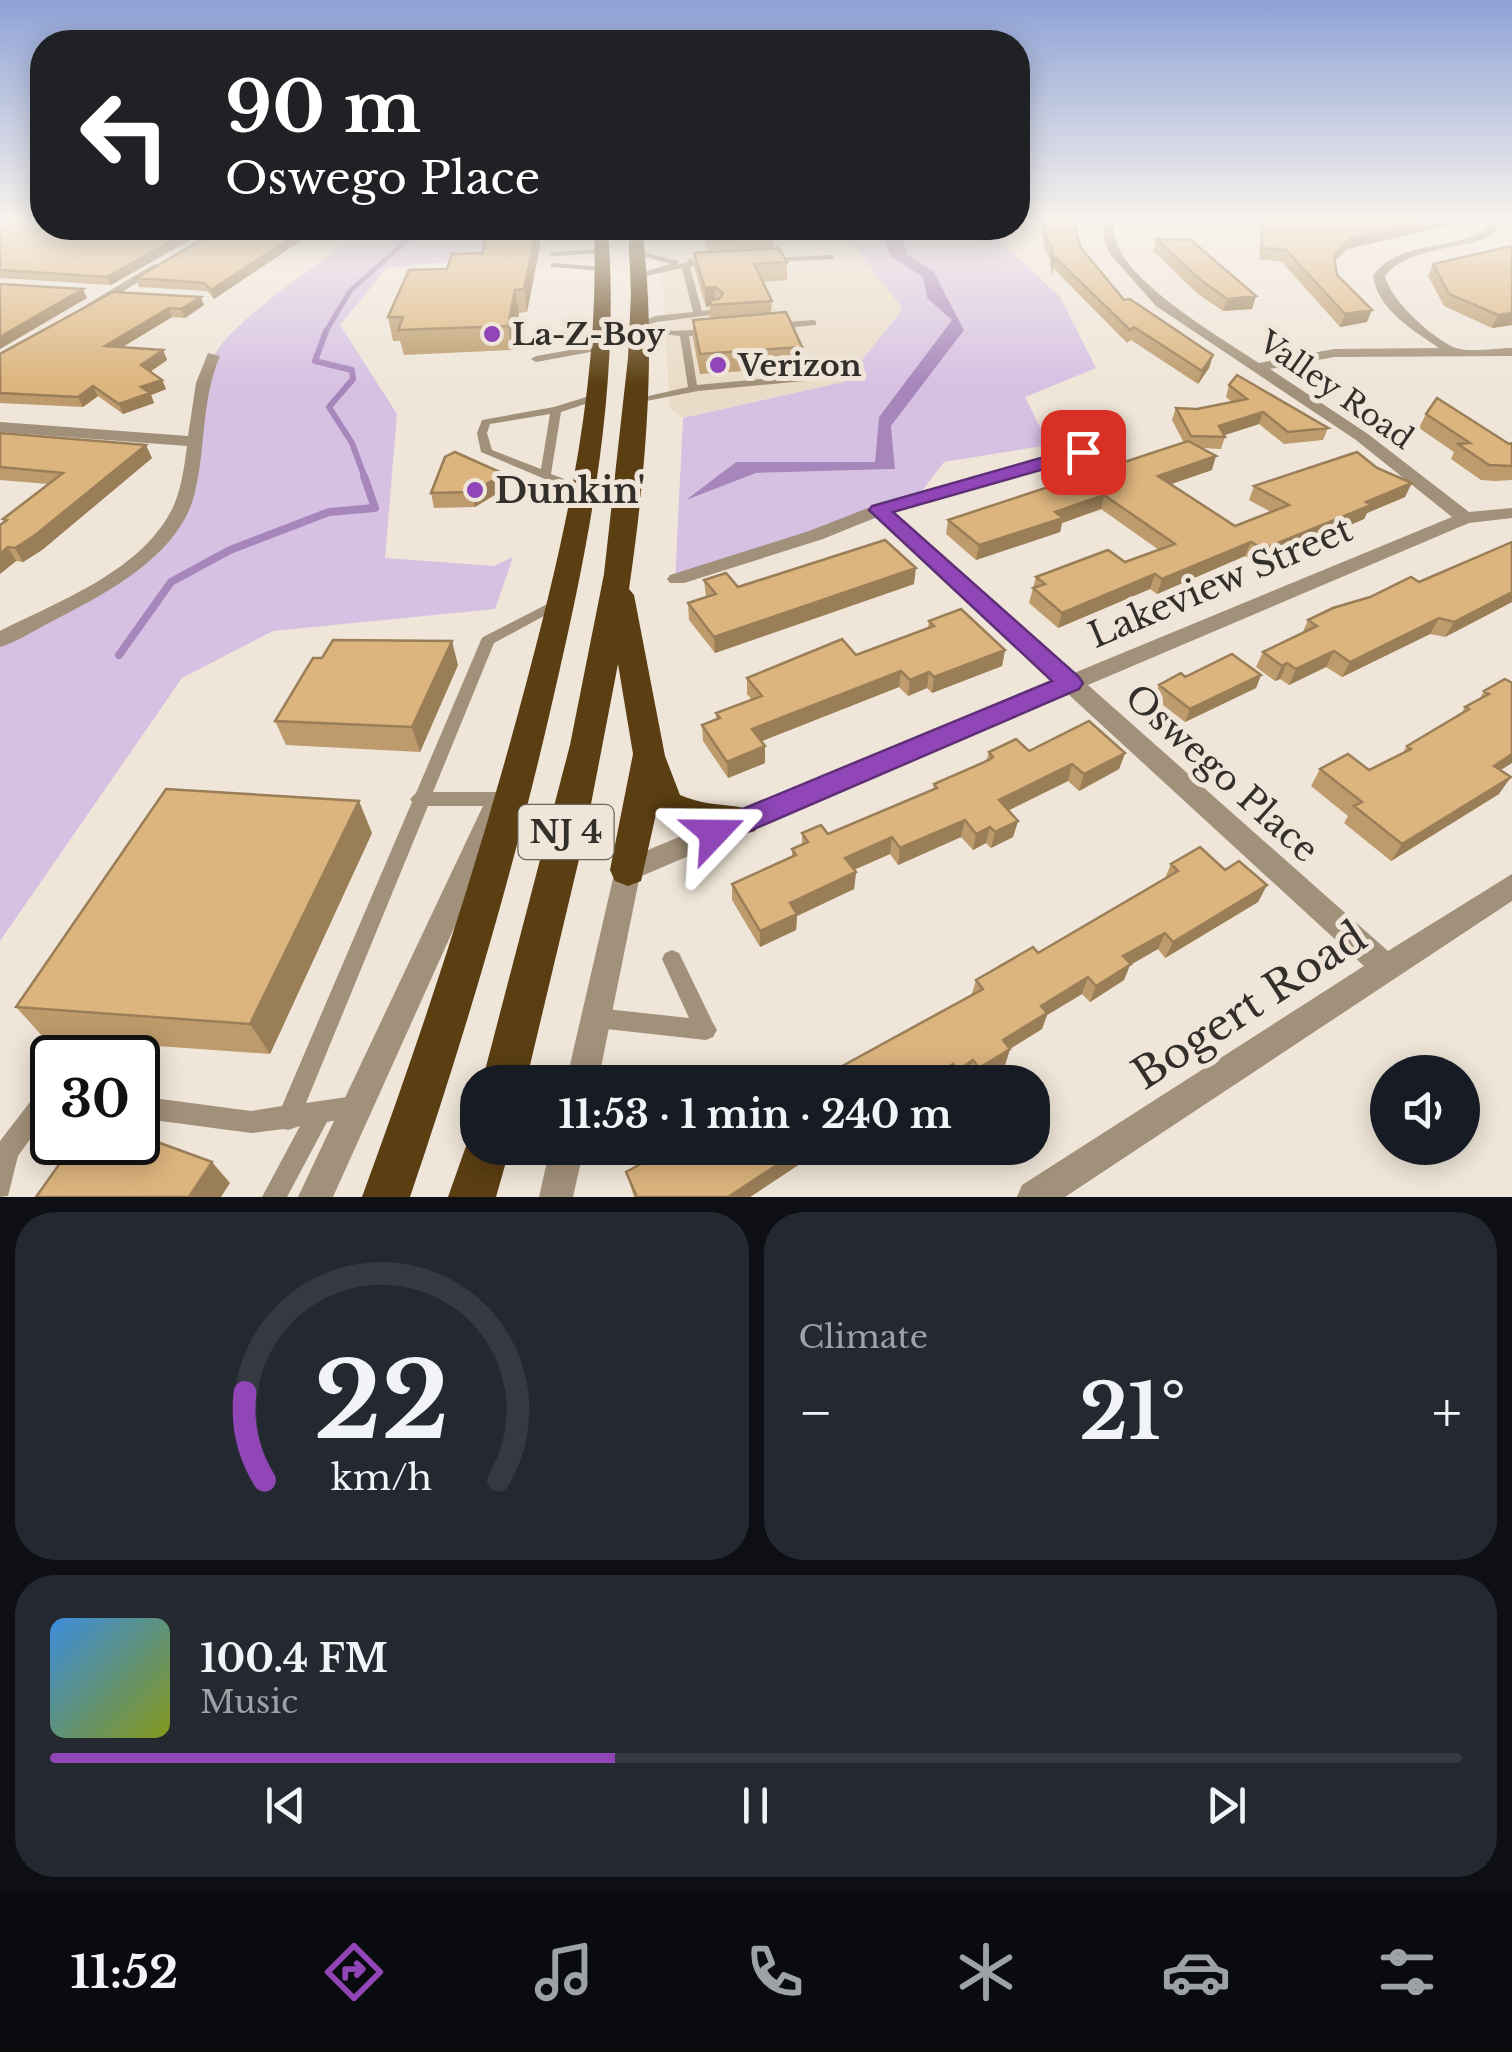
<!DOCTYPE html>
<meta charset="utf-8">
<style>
:root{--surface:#171b24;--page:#242831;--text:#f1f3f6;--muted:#9ea1a6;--line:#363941;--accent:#9046b7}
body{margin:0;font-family:"Libre Baskerville",serif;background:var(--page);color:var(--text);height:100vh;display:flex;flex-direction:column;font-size:38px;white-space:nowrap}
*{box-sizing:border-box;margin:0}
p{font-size:32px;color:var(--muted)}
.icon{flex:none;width:55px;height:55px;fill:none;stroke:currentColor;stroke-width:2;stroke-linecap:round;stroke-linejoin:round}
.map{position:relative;height:1197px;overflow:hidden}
.side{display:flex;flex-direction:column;gap:15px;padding:15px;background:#0d0f14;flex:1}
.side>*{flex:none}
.hud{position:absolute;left:30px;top:30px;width:1000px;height:210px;border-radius:40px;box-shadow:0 5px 25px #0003;background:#202124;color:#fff;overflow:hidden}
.fabs{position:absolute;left:1370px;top:1055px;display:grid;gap:20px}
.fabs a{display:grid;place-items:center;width:110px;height:110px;border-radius:50%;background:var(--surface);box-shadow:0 5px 25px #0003;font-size:50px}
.speed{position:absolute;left:30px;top:1035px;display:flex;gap:20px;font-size:50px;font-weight:700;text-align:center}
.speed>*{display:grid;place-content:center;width:130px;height:130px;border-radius:50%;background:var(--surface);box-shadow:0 5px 25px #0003;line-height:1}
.speed .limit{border:5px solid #111;border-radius:15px;background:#fff;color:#111}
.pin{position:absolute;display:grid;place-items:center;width:85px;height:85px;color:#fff;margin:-42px;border-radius:20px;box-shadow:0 5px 15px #0006}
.me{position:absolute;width:110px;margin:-55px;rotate:67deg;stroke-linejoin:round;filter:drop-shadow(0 0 8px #0008)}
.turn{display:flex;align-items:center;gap:35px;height:210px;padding:0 30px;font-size:45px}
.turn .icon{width:130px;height:130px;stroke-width:2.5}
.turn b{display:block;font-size:70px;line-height:85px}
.big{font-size:75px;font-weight:700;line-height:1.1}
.side .card{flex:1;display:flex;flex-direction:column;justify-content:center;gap:15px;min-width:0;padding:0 35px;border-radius:40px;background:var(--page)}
.side .dial{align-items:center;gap:0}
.dial svg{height:260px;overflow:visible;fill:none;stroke:var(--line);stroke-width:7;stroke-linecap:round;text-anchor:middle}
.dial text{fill:var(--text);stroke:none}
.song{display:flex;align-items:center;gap:30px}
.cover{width:120px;height:120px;border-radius:15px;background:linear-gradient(135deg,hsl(210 70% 55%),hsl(70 70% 35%))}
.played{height:10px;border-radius:5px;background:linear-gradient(90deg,var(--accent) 40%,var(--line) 40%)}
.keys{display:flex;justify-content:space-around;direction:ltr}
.heat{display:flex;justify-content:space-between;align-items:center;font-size:55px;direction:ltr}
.side .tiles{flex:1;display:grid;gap:15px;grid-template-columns:1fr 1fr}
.card:last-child{grid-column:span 2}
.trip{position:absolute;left:460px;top:1065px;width:590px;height:100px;border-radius:40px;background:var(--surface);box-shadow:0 5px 25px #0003;font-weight:700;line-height:100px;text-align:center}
.tab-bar{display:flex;height:160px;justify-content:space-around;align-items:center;background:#090b0e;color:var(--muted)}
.tab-bar .icon{width:70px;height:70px}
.tab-bar .current{color:var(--accent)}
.tab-bar b{font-size:45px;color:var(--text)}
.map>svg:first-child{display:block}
</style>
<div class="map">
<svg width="1512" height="1197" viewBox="0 0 1512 1197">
<rect width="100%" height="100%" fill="#efe5d8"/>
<path fill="#e9dbc7" d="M651,228H840L903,308L844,382L683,418L670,409L663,293Z"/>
<path fill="#d6c1e3" d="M366,228H487L485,249L467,260L387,268L340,325L397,414L385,558L494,566L513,557L495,609L273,631L182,678L0,941V644C50,614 171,553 187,495C196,460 200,381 215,354C235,318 330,256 366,228Z
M840,228H881L890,256L923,277L927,298L952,320L879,417L875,462H736L690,498L756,473L895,469L891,426L964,329L934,272L908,256L898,228H986L1060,297L1096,368L1025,397L1049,445L944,462L909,508L675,582L683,418L844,382L903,309Z"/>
<path fill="#a786bc" d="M881,228H898L908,255L934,272L964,330L891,426L895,469L756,473L686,500L736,462H875L879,417L952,320L927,298L923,277L890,256Z"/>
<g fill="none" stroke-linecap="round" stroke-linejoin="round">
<path stroke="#a786bc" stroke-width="5" d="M325,333L350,291L421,228"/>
<path stroke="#a786bc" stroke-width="6" d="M326,331L315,361L352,370L353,379L329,407L352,443L365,478"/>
<path stroke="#a786bc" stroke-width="8" d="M119,655L171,582L230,550L329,512L375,508L364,476"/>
<path fill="#a2917a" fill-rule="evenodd" d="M603,249H606V253L553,256L549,254L553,252Z
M636,250L678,261V264L685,263L690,259H693V262L712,261L716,263L690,267L702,311L716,309L720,312L719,314L657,322L644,326L674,331L715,329L717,331L712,334L689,336L697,385L804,375L827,369L832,372L804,381L698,391L631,404V400L688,387L680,336L639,331L636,330L634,325L655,316L693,312L682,268L637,278V274L671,264L636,254Z
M831,255H834V259L769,262L765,260L769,258Z
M554,263L605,267L609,269L605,271L551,267V263Z
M813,320L816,321V325L773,329L768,326L773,323Z
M604,344L609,347L607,349L536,362L531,359L536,356Z
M599,393L604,396L603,398L561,412L551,474L591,489L593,492L591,495H583L481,452L477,433L482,420L554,407ZM550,414L541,469L492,450L487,433L490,424Z
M561,597L566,598L568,601L566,604L494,643L433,792H499L505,794L508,799L505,804L499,806H428L306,1103L354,1096L362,1099L365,1107L362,1115L327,1122L287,1197H262L300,1126L288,1130L284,1129L251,1133L138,1118V1096L251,1111L282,1106L412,802L410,799L416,793L481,640L483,637Z
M672,950L679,953L713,1023L717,1030L713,1037L706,1040L597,1028L590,1025L587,1018L590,1011L597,1008L689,1018L662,959L665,953Z
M52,1097V1119L44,1120L18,1156L8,1196L0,1197V1141L30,1102Z"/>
<path fill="#a2917a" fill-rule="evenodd" d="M1104,218H1114C1115,225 1114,234 1116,241C1128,284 1223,339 1259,363L1334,349L1439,348C1413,330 1378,310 1373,276C1399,239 1451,252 1487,229L1489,218H1499L1497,230L1489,237C1458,250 1405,248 1385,276C1389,299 1434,340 1456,348C1471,353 1496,348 1512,348V356L1334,357L1270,369L1368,434L1469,512L1512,508V518L1469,523L1088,685L1388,951L1512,874V901L1065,1197H1017L1022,1185L1364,966L1068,694L637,878L628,881L619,878L615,870L619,862L1055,681L877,517L823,539L684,583H670L667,579L670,575L809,531L873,506L1104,441L1098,435L1106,430L1123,439V445L892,512L1074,673L1452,517L1356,440L1156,306L1110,254L1104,240Z
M154,264L164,266L96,308L86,305Z
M208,353L220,356C201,400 206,447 195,492C180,557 103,595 49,623C33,631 17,642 0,647V631C57,602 137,573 170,513C181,494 184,468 187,446L0,432V422L188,436L196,383Z"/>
<path fill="#a2917a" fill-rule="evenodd" d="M496,796L505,799L509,806L333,1197H298L483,806L487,799Z
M628,859L637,862L641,870L598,1082H566L615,870L619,862Z
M550,1148H584L573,1197H539Z"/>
<path fill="#5b3e12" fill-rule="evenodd" d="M594,228H608C620,385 591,534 556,686C517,859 467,1029 410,1197H362C424,1028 480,858 526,684C566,533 600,385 594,228Z
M628,228H642C657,345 646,472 629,589L634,595L665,756L680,795C711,808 728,802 755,811L761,821L755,831C720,843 688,829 656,814L641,881L628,886L615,881L610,870L633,754L618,664L586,830L526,1082H482L570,745L604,574L628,358L631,293Z
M478,1129V1148H510L496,1197H448L471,1132Z"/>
</g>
<path fill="#bd9b6c" d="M0,218L42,228H211L111,285L0,278Z
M1044,218L1081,248L1124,300L1213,355L1209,368L1198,384L1131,340L1127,343L1054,269L1051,277L1050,259L1044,250L1042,228Z
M1261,218H1263L1463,222L1347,249L1335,261L1337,275L1367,322L1340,327L1282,262L1259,259Z
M222,228H331L313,240H302L214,299L207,291L139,287L136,278Z
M700,228H768L773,238V249L787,262V280L762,282L772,301L771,314L802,347L801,367L700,374L693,339V320L710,319V306L706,307L695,270L694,253L708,252Z
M1156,239L1252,309L1223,311L1198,294L1153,251Z
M540,246L527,312L519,313L512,350L404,355L400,341H393L388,317L447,269L483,253Z
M1433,264L1512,325L1492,328L1444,306L1428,276Z
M113,292L204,305L185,318L172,317L123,347L163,350L167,360L150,372L162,380L166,389L151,395L154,403L123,414L98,396L83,407L0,403V354Z
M1229,385L1328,428L1323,440L1284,444L1259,424L1224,435L1225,437L1221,449L1201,448L1212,470L1171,484L1235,526L1271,512L1249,500L1254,486L1405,497L1367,513L1364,519L1258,564L1245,556L1157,594L1150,589L1058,628L1029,603L1036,577L1125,562L1159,550L1101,509L1062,523L1060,532L976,560L946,534L948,520L1184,443L1172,420L1176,408L1197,409L1232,402L1226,397Z
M1426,414L1509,444L1512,443V480L1495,481L1481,480L1451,459L1454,452L1419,428Z
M0,433L152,458L42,550L23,562L16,561L0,574V525L4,522L3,519L48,484L0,480Z
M504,474L506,488L475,507L434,508L431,493Z
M1512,542V602L1445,637L1430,634L1342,677L1326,667L1289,685L1280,679L1275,681L1256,667L1263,652L1302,634L1308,620L1419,582Z
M704,580L738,587L914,584L715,653L689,620L688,603L706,597Z
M929,621L1005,650L1002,666L932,693L927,688L908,696L899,687L762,741L765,746V763L728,778L703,741L702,725L716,719V713L752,700L747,694V678L856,655L928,628Z
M458,665L420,752L286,745L275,721Z
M1261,675L1256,688L1185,722L1154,698L1159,685Z
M1505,679L1499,794L1391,861L1344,823L1348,816L1311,786L1320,769L1369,770L1402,754L1407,746L1461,714L1465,707L1479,700L1484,691Z
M1029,751L1125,753L1119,769L1079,791L1068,781L1008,810L1018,821L1013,837L991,848L986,843L973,850L961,837L898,865L890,854L854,870L856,872L854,889L797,916L796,930L760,947L732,900V884L792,856V849L802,845V833L828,834L933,790L934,784L986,761L989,752Z
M372,833L270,1054L44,1038L16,1007Z
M1171,864L1225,870L1267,885L1258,902L1165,958L1158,949L1130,965L1124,980L1090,1002L1082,994L1047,1015L1042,1029L1010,1049L1005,1065L976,1082H973L968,1076L958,1082H952L949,1079L945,1082L976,980L1038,953L1165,878Z
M638,1148H824L750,1197H634L626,1172L644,1162Z"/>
<path fill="#9a7e58" d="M1441,218H1465L1463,222L1347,249L1330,266L1334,255L1351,238Z
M195,228H211L111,285L107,277Z
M317,228H331L313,240L311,232Z
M537,228H541L540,246L527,312L524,289Z
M300,232L302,240L214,299L211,290Z
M715,287V305L710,300V306L706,307L705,288Z
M83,289L87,298L0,349V337Z
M515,290L519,313L512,350L508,326Z
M1256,296L1252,309L1223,311L1227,299Z
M201,297L204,305L185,318L181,309Z
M169,308L172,317L109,355L105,346Z
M1372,310L1367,322L1340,327L1345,314Z
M1512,313V325L1492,328L1498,315Z
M163,350L167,360L145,375L141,365Z
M1213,355L1209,368L1198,384L1202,371Z
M162,380L166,389L151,395L154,403L123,414L119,404L141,387Z
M93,386L98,396L83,407L78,397Z
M1263,412L1259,424L1219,437V426Z
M146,445L152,458L42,550L23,562L15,548Z
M1216,456L1212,470L1154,490L1158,476Z
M504,474L506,488L475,507L472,492Z
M1412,483L1405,497L1367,513L1364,519L1258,564L1263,549Z
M1104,495L1101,509L1062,523L1060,532L976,560L979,545L1055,512Z
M1251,542L1245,556L1157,594L1162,579Z
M8,547L16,561L0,574V554Z
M916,568L914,584L715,653L714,637Z
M1155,574L1150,589L1058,628L1062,613Z
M1512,592V602L1445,637L1454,622Z
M1439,618L1430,634L1342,677L1350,662Z
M452,641L458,665L420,752L412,727Z
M1005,650L1002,666L932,693L934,677Z
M1334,651L1326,667L1289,685L1296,669Z
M1287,663L1280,679L1275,681L1282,666Z
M901,671L899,687L752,745V729Z
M929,672L927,688L908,696L910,680Z
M1261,675L1256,688L1185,722L1190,709Z
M765,746V763L728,778L727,762Z
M1125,753L1119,769L1079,791L1084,774Z
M1512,754V763L1482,782L1494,766Z
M1072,764L1068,781L995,817L999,800Z
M1511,777L1499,794L1391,861L1402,844Z
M359,801L372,833L270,1054L250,1024Z
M965,820L961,837L898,865L900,848Z
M1018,821L1013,837L991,848L995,832Z
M990,827L986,843L973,850L976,834Z
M892,837L890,854L844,874L845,858Z
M856,872L854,889L797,916L796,930L760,947V931L790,903Z
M1267,885L1258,902L1165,958L1173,942Z
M1165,933L1158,949L1130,965L1124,980L1090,1002L1096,986L1123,956Z
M1088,977L1082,994L1047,1015L1042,1029L998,1056L1003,1040L1041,1006Z
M1010,1049L1005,1065L974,1082L979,1068Z
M973,1060L968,1076L958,1082H954L958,1070Z
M953,1064L949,1079L945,1082H925Z
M803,1148H824L750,1197H728Z
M212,1162L230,1183L221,1197H189Z"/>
<path fill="#dcb47d" stroke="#9a7e58" stroke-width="2.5" d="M0,218H42V228H195L107,277L0,270Z
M1044,218H1072L1081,248L1124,300L1130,299L1213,355L1202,371L1134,327L1130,330L1056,258L1053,266L1052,248L1046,239Z
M1263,218H1441L1351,238L1334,255L1337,275L1372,310L1345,314L1286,250L1262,248Z
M222,228H317L311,232H300L211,290L204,283L136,278Z
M487,228H537L524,289L515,290L508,326L398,330L403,317H388L409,270L447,269L452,254L483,253Z
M705,228H768L773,238L709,241Z
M1156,239L1191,240L1256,296L1227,299L1202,281Z
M1512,246V313L1498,315L1449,294L1433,264Z
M779,248L787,262L754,264L772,301L711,305L710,300L719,299L723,293L715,287L705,288L694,253Z
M0,284L83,289L0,337Z
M113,292L201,297L181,309L169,308L105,346L163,350L141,365L162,380L141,387L150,393L119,404L93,386L78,397L0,393V354Z
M786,312L802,347L700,354L693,320Z
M1237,375L1328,428L1288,432L1263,412L1219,426L1225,437L1191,436L1176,408L1197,409L1247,399L1229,385Z
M1437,398L1509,444L1512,443V466L1489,465L1458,444L1470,443L1426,414Z
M0,433L146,445L34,536L15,548L8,547L0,554V525L7,520L3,519L63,473L0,467Z
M1188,441L1216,456L1158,476L1235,526L1289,505L1254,486L1357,452L1377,468L1412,483L1366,502L1371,505L1263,549L1251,542L1162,579L1155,574L1062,613L1033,588L1045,584L1036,577L1108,550L1125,562L1175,544L1104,495L1055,512L1063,518L979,545L948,520Z
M455,452L504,474L472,492L431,493L445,457Z
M885,540L916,568L714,637L688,603L716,594L704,580L726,573L738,587Z
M1512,542V592L1454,622L1439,618L1350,662L1334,651L1296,669L1287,663L1282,666L1263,652L1317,626L1308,620L1333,608L1370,597L1411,577L1419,582Z
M961,609L1005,650L934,677L929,672L910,680L901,671L752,729L765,746L727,762L702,725L720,718L716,713L762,696L747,678L842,639L856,655L934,626L929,621Z
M333,640L452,641L412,727L275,721L313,658H322Z
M1232,654L1261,675L1190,709L1159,685L1181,673L1185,677Z
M1505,679L1512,683V754L1494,766L1511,777L1402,844L1354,806L1362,802L1320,769L1348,754L1369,770L1411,749L1407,746L1469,709L1465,707L1489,694L1484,691Z
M1089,721L1125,753L1084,774L1072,764L999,800L1018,821L995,832L990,827L976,834L965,820L900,848L892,837L845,858L856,872L790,903L797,914L760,931L732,884L796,855L792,849L808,842L802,833L821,825L828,834L937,788L934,784L989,760L993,757L989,752L1016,739L1029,751Z
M166,789L359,801L250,1024L16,1007Z
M1200,847L1225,870L1239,861L1267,885L1173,942L1165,933L1123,956L1131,964L1096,986L1088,977L1041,1006L1047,1013L1003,1040L1010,1049L979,1068L973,1060L958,1070L953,1064L925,1082H813L983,989L976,980L1033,947L1038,953L1178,871L1171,864Z
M138,1135L212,1162L189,1197H36L75,1142H138Z
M642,1148H803L728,1197H637L626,1172L648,1160Z"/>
<linearGradient id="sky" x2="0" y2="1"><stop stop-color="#8ea2d6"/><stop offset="0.57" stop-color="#f8f3ed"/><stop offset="1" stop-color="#f8f3ed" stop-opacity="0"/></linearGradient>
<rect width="1512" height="385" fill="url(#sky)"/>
<path fill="#9046b7" stroke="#5e2e77" stroke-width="2.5" d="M1083,446L1090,448V456L893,512L1079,677L1083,683L1079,689L724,842L714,845L704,842L699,833L704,825L1052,681L869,510L872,506Z"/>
<g fill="#9046b7" stroke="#efe5d8" stroke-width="4">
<circle cx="492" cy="334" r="10"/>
<circle cx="718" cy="365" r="10"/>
<circle cx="475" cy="490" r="10"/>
</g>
<g text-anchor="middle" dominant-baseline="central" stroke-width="10" stroke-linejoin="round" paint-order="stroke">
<g font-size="30" font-weight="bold" fill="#33302b" stroke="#efe5d8" text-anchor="start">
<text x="512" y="334">La-Z-Boy</text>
<text x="738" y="365">Verizon</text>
</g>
<g font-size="30" fill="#33302b" stroke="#efe5d8">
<text transform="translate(1336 390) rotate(35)">Valley Road</text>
</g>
<rect fill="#efe5d8" stroke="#6b665f" stroke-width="2.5" x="518.5" y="805" width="95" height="54" rx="8"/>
<g font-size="32" font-weight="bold" fill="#33302b">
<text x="566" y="832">NJ 4</text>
</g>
<g font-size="35" font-weight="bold" fill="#33302b" stroke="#efe5d8" text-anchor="start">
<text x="495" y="490">Dunkin'</text>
</g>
<g font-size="35" fill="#33302b" stroke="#efe5d8">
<text transform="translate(1220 582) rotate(-23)">Lakeview Street</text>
<text transform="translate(1222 773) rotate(42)">Oswego Place</text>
</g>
<g font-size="42" fill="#33302b" stroke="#efe5d8">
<text transform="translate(1249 1005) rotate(-33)">Bogert Road</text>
</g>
</g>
</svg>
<div class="fabs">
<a><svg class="icon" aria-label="sound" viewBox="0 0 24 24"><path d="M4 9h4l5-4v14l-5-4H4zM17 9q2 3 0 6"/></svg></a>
</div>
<div class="speed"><div class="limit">30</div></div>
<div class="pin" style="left:1083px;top:452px;background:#d93025"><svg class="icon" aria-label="arrive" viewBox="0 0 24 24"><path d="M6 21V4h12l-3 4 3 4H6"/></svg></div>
<svg class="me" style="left:714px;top:833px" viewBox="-20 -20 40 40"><path d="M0-17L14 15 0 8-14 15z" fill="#9046b7" stroke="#fff" stroke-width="4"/></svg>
<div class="trip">11:53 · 1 min · 240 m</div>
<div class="hud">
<div class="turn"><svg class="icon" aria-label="left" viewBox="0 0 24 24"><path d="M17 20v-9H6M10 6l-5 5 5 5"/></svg><div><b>90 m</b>Oswego Place</div></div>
</div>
</div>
<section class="side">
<div class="tiles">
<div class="card dial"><svg viewBox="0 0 100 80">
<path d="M14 69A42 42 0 1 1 86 69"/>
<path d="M14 69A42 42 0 0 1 8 42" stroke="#9046b7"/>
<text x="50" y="56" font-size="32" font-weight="700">22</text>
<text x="50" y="72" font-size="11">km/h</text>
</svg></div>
<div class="card"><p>Climate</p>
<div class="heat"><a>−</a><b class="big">21°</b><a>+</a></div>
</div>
<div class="card">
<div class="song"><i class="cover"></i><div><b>100.4 FM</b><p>Music</p></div></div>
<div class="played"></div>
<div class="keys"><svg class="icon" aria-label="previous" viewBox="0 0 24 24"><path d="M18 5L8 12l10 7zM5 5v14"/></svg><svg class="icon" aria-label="pause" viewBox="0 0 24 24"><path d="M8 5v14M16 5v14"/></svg><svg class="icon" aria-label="next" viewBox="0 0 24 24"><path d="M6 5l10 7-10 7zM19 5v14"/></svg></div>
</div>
</div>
</section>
<nav class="tab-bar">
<b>11:52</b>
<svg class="icon current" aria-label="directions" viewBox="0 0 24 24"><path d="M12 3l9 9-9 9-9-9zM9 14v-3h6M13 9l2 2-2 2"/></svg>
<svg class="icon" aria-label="music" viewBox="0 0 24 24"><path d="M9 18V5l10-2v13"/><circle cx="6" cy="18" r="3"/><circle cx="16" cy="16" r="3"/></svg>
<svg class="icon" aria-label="phone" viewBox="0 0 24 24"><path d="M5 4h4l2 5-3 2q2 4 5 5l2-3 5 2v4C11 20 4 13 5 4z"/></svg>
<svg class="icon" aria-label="climate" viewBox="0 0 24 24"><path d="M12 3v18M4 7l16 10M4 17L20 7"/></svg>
<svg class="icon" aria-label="car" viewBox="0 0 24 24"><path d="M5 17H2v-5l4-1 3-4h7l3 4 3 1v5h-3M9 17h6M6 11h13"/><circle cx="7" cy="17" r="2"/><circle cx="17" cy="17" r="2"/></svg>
<svg class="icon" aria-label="filters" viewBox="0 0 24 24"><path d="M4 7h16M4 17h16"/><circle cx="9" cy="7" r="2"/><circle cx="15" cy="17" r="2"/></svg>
</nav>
